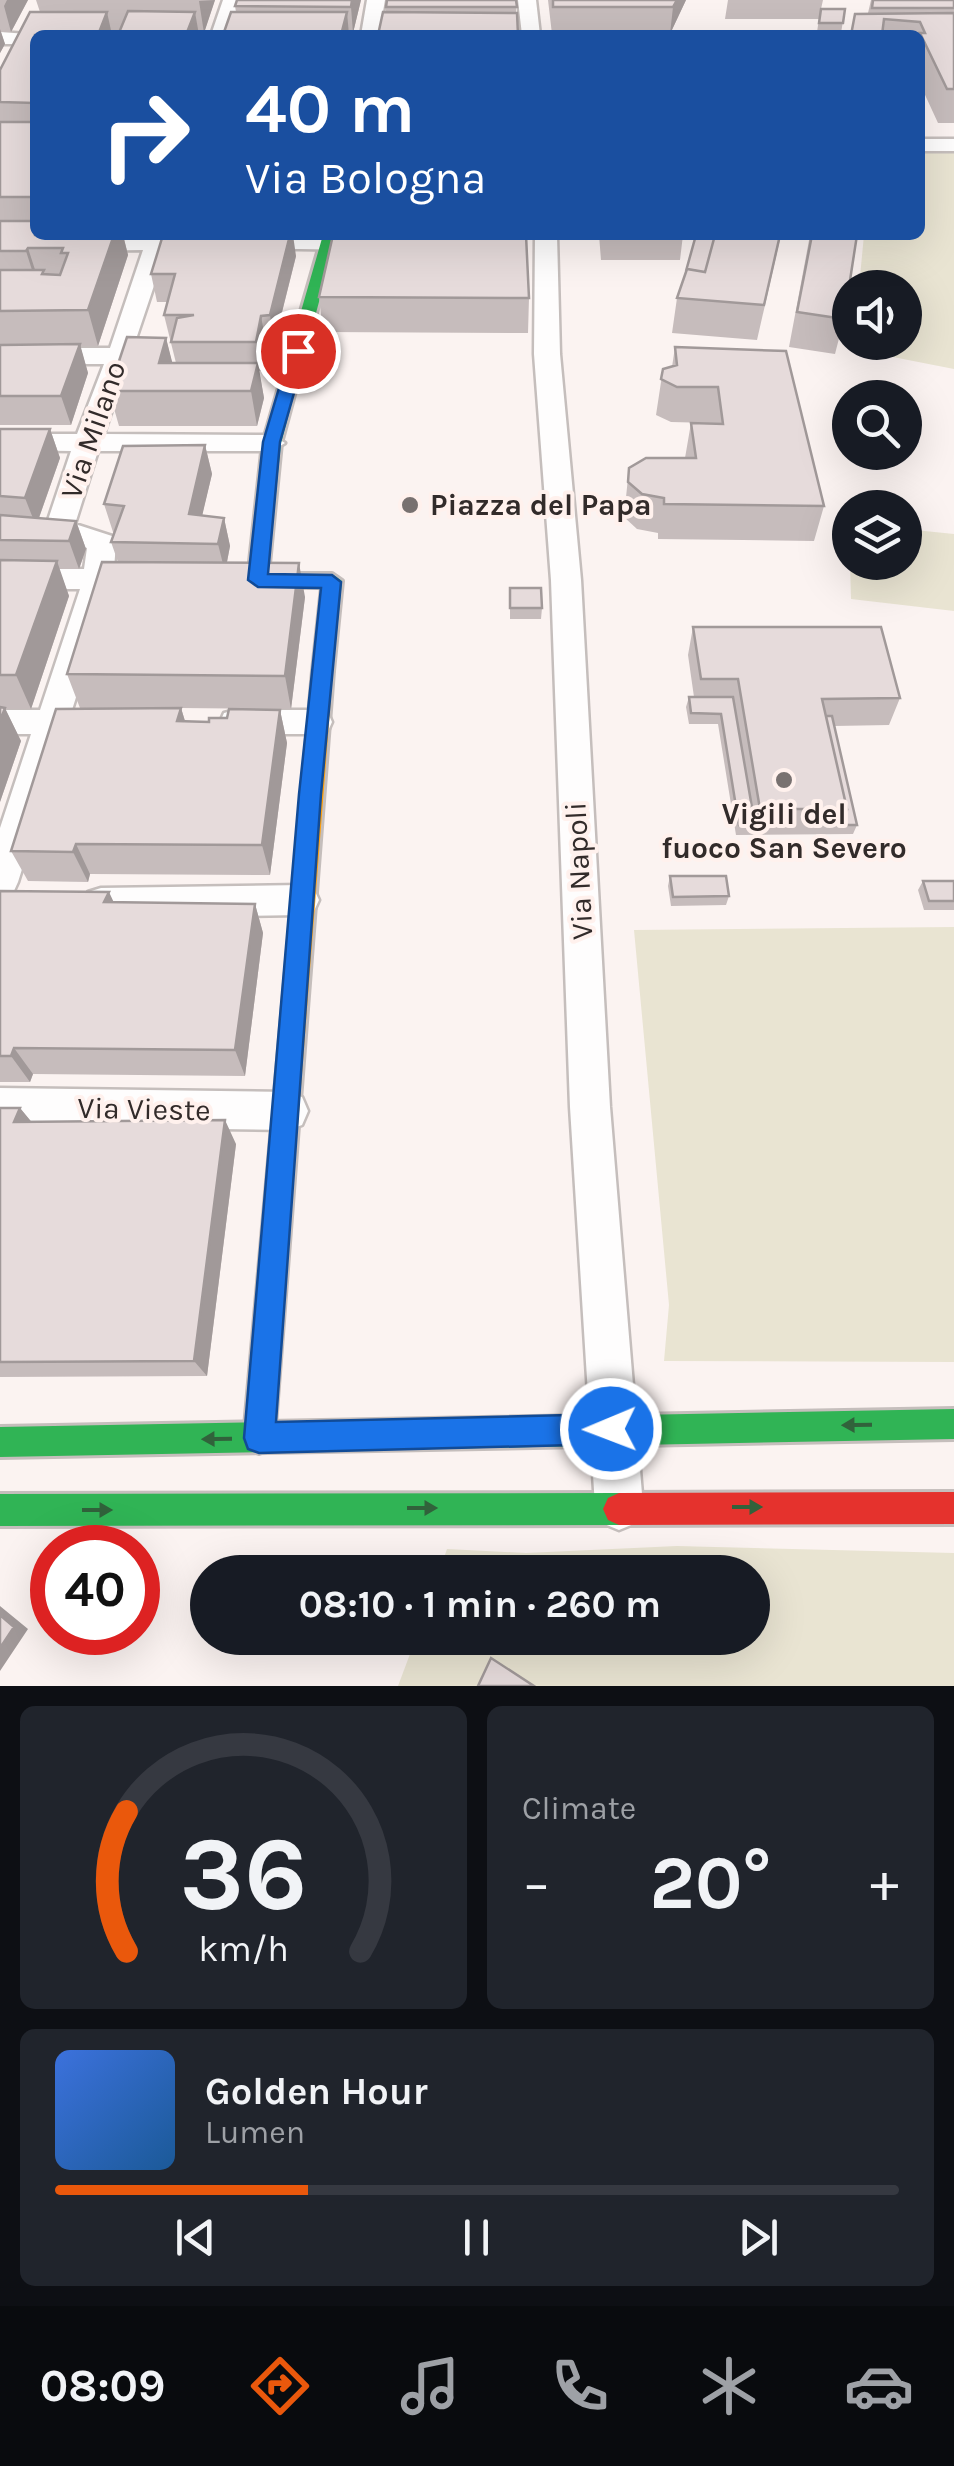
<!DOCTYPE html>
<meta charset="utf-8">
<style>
:root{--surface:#171b24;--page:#20242c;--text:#f1f3f6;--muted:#9ea1a6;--line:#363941;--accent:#ea580c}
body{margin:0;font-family:Karla,sans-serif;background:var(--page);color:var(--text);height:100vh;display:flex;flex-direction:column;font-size:38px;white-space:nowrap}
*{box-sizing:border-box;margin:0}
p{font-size:32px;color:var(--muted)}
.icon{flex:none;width:55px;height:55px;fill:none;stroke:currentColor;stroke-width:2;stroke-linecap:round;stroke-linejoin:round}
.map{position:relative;height:1686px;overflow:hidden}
.sheet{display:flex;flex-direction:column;gap:20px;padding:20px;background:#0d0f14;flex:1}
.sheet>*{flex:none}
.guide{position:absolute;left:30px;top:30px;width:895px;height:210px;border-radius:15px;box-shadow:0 10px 40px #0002;background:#1a4fa0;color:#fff;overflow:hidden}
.tools{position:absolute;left:832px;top:270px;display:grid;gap:20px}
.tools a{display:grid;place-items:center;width:90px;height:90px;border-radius:50%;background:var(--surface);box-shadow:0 10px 40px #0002;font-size:50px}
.speed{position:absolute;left:30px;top:1525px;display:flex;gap:20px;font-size:50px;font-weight:700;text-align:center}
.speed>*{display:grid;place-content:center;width:130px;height:130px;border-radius:50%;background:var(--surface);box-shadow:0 10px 40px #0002;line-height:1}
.speed .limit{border:15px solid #d22;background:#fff;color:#111}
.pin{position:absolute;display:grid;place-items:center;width:85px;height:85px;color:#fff;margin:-42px;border:5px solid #fff;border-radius:50%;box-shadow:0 2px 10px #0007}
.me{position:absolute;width:110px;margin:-55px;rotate:269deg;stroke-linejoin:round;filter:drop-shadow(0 0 8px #0008)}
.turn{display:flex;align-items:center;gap:35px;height:210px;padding:0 50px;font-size:45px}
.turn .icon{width:130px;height:130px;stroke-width:2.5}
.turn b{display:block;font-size:70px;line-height:85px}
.big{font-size:75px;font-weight:700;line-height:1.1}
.sheet .card{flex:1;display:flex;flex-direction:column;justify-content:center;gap:15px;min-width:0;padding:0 35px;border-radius:15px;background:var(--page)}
.sheet .dial{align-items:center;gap:0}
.dial svg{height:260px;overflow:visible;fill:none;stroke:var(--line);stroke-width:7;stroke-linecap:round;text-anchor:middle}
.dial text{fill:var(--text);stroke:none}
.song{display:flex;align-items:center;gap:30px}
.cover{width:120px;height:120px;border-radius:15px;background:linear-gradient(135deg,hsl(220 70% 55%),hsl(210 70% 35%))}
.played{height:10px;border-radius:5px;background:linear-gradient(90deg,var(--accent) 30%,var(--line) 30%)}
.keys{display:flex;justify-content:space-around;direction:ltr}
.heat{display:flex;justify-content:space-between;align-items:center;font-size:55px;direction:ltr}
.sheet .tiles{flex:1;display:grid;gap:20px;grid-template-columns:1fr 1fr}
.card:last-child{grid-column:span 2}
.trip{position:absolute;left:190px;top:1555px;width:580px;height:100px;border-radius:50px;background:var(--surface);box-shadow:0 10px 40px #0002;font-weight:700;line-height:100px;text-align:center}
.menu{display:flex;height:160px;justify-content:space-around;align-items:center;background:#090b0e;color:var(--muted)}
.menu .icon{width:70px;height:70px}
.menu .selected{color:var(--accent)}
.menu b{font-size:45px;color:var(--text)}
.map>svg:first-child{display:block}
</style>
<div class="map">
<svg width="954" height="1686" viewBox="0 0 954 1686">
<rect width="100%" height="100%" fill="#fbf3f1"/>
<path fill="#e9e4d2" d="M920,152L954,153V369L852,349L853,343L905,342V288L859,287L864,235H920Z
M905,529L954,534V611L851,599L850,563L905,562Z
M954,927V1362L664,1361L669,1305L634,930Z
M677,1546L954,1553V1686H398L416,1638H752V1572H439L447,1549L526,1553Z"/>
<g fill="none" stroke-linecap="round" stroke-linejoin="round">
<g stroke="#c5bebc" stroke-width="5">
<path id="street" d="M223,0H241L229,35H211Z
M367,0H385L379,35H361Z
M518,0H536L540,35H522Z
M0,32L42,35H35V44H0Z
M920,139H954V151H920Z
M170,235L187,238L190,243L187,248L166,250L104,434L272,435L285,443L272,451H98L75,524L112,536L116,543L114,569L129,572L134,579L129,586L110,589L72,710L86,713L90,722L86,731L64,734L18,882L13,893L0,897V828L31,734H0V710H40L80,589H0V569H84L87,548L49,536L45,529L71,451L0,450V434H77L104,364H0V348H110L143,250L0,252V238Z
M535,235H557L560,354L581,580L610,1107L643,1506L636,1523L619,1530L602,1523L595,1506L570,1107L551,580L534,354Z
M246,236H359L370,243L359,250L238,248L235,243Z
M236,710H316L328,713L332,722L328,731L316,734H236L224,731L220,722L224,713Z
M301,885L314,889L319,900L314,911L301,915L101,918L88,914L83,903L88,892L101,888Z
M0,1088L288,1092L302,1097L308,1111L302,1125L288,1130L0,1126Z"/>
</g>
<g stroke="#c5bebc" stroke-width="6">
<path id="fast" d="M323,235H337L281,443L268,574H332L342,581L333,671L323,678L313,671L322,587H258L248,580L263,443Z
M954,1409V1439L0,1457V1427Z
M619,1493L630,1498L635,1509L630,1520L619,1525L0,1526V1494Z"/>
</g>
<g stroke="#c5bebc" stroke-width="6">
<path id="slow" d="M323,664L333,671L274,1438L270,1449L259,1453L248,1449L244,1438L313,671Z"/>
</g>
<g stroke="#c5bebc" stroke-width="6">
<path id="jam" d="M954,1492V1524L619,1525L608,1520L603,1509L608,1498L619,1493Z"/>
</g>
<use href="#street" fill="#fefdfd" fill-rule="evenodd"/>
<use href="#fast" fill="#30b455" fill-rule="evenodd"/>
<use href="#slow" fill="#ff9f0a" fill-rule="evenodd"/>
<use href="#jam" fill="#e5322d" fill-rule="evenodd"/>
</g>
<path fill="#c6bcbc" d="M0,0H28L11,32H1L5,44L0,53Z
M36,0H215L204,33L112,32V35H35V235H123L128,255L98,346H80L88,373L71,425H0V70L40,12Z
M361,0L353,33H349V35H223L236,12L235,6Z
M516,0V13L386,12V7Z
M548,0H686L670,34H552Z
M728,0H823L821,9H845L841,33L817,32L819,19H725Z
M871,0H954V123H938L920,84V35H850L868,13Z
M599,235H683L680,260H601Z
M781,235L757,340L672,333L677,298Z
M810,235H857L844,319L835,354L789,347Z
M296,256L274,344H266L261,371H259L264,398L257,426H119L109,391L166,338L172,363H176L164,315L167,302H157L151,274Z
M319,297L529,298L528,333L323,332Z
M675,347L786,351L824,506L814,541L658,539V533L637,529L624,517L629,468L685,458L691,423H711L671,422L656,415L663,369L672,367Z
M0,429H50L60,458L39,518L76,521L86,549L79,569H59L69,596L31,709H5L21,741L0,802Z
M205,445L212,474L202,515L224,518L230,546L227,562L305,597L291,709L181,708L185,721L209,722L280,710L287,743L270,875L90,874L88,882L28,881L11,851L135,708H80L67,674L118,562L111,542L114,533L113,532L104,504Z
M510,588L542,608L541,619H510Z
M693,627L900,698L889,725L834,726L857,825L853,834L736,835L718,724H689L686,707L689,697H694L688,655Z
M670,876L729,896L726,905L671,906L668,886Z
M923,881H954V910H924L918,890Z
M0,891L114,902L255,904L263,933L245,1076L33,1074L30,1082H0Z
M0,1108H20L31,1122L236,1144L207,1376L0,1377Z"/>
<path fill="#a19999" d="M7,0H28L11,32L4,6Z
M215,0L204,33L199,1Z
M352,0H361L353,33L351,7Z
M677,0H686L670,34L673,7Z
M107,12L112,35H98Z
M195,12L199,35H186Z
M347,12L349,35H341Z
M0,29L5,44L0,53Z
M114,235H123L128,255L98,346L88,310Z
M290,235H293L296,256L274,344L270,315Z
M28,248L39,282L37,286L26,251Z
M261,316L266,344L261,371L256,342Z
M166,338L175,373L159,363Z
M80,344L88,373L71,425L61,396Z
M258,363L264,398L257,426L251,391Z
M50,429L60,458L36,526L25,498Z
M205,445L212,474L196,542L189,514Z
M224,518L230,546L225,572L218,544Z
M76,521L86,549L79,569L69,541Z
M57,561L69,596L31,709L16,675Z
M299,563L305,597L291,709L285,676Z
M5,708L21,741L0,802V721Z
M181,708L191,741L177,721Z
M280,710L287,743L270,875L262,845Z
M76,844L90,874L88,882L73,852Z
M109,892L123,922L104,902Z
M255,904L263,933L245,1076L235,1050Z
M14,1048L33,1074L30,1082L11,1056Z
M20,1108L40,1132L14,1122Z
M225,1120L236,1144L207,1376L194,1361Z
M0,1606L28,1629L0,1671Z"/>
<path fill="#e6dbdb" stroke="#a19999" stroke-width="2.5" d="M237,0H352L351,7L235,6Z
M387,0H516L517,7H386Z
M553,0H677L673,7H553Z
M873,0H954V8H872Z
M821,9H845L843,23H819Z
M128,11L195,12L186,35H118Z
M30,12H107L98,35H35V103L0,102V70Z
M231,12H347L341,35H223Z
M383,12L517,13L518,35H378Z
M954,13V89H947L920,33H925L920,22L884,19L882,35H851L855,14Z
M0,122H35V197H0Z
M0,221H35V235H114L88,310L0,311V270H44L42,274L60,275L68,253H61L63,248H28L26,251H0Z
M163,235H290L270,315L261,316L256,342H171L177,318L194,315H164L175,274H151Z
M333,235H526L529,298L319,297Z
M696,235H715L705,272L687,269L686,271Z
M715,235H780L764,305L677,298L687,269L705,272Z
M812,235H857L844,319L797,312Z
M127,337L166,338L159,363H258L251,391H109Z
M80,344L61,396H0V345Z
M675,347L786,351L824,506L664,504V498L642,494L628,482L629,468L646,458H696L691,423L723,424L718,387H677L661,379L663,369L677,365Z
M0,429H50L25,498L0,496Z
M205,445L189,514L224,518L218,544L111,542L124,506L104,504L123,446Z
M0,515L76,521L69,541L0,540Z
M0,560L57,561L16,675H0Z
M102,562L299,563L285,676L67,674Z
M510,588H541L542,608H510Z
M693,627H881L900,698L822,699L847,809H760L738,679H701Z
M689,697H733L755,825H739L721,714L691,713Z
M0,707L5,708L0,721Z
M181,708L177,721L209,722V718H227L229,709L280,710L262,845L76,844L73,852L11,851L56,709Z
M826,716H832L857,825H840L847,809Z
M670,876H726L729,896L673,897Z
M923,881H954V901H929Z
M0,891L109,892L104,902L255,904L235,1050L14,1048L11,1056H0Z
M0,1108H20L14,1122L225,1120L194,1361L0,1362Z
M0,1615L14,1627L0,1648Z
M491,1658L534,1686H478Z"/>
<defs><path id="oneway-solid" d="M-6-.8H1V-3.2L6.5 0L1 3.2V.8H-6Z" transform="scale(2.5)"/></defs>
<g fill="#31623b">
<use href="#oneway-solid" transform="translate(857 1425) rotate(179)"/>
<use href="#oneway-solid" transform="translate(217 1439) rotate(179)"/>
<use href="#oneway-solid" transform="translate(747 1507)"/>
<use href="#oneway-solid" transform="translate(422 1508)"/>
<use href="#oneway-solid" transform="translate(97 1510)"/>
</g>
<path fill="#1a73e8" stroke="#114b97" stroke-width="2.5" d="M298,346L306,351L280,442L268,574L332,575L341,582L321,794L276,1422L611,1414L622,1418L626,1429L622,1440L611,1444L259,1453L248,1449L244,1438L299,794L321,588L258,587L248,580L263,442L290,351Z"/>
<g fill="#787170" stroke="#fff1ed" stroke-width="4">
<circle cx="410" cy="505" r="10"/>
<circle cx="784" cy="780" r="10"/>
</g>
<g text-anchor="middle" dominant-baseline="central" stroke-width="8" stroke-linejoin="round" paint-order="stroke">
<g font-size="30" fill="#322b2a" stroke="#fff1ed">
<text transform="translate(93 430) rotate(-71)">Via Milano</text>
<text transform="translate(579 871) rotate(-93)">Via Napoli</text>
<text transform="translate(144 1109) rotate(1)">Via Vieste</text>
</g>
<g font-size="30" font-weight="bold" fill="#322b2a" stroke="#fff1ed" text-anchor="start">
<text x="430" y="505">Piazza del Papa</text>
<text x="784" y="814" text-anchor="middle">Vigili del<tspan x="784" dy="34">fuoco San Severo</tspan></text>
</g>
</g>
</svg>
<div class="tools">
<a><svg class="icon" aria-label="sound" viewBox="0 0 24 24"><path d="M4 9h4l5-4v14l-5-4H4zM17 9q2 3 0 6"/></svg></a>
<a><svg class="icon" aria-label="search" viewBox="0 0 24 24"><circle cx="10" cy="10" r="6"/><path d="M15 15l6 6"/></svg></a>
<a><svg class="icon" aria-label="layers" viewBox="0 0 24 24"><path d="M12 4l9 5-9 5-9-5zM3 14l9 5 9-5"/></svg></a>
</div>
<div class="speed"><div class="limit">40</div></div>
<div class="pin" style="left:298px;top:351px;background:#d93025"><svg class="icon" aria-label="arrive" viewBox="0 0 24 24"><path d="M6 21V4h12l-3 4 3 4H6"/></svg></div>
<svg class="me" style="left:611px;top:1429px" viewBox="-20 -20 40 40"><circle r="17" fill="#1a73e8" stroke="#fff" stroke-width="3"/><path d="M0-11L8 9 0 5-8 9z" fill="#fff"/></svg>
<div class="trip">08:10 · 1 min · 260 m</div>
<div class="guide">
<div class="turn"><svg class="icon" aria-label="right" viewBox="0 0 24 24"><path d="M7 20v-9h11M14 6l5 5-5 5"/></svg><div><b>40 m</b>Via Bologna</div></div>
</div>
</div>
<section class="sheet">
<div class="tiles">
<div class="card dial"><svg viewBox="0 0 100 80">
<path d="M14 69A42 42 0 1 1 86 69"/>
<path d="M14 69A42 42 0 0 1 14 26" stroke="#ea580c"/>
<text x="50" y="56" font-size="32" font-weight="700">36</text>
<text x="50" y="72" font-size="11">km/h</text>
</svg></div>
<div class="card"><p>Climate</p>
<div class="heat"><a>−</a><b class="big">20°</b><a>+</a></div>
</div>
<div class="card">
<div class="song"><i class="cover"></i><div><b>Golden Hour</b><p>Lumen</p></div></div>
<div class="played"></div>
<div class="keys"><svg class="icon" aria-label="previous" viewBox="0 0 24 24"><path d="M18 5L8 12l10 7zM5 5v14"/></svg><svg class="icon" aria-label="pause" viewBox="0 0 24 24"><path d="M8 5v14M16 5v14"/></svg><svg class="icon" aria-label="next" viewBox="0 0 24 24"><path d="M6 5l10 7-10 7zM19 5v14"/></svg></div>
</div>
</div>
</section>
<nav class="menu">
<b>08:09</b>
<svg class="icon selected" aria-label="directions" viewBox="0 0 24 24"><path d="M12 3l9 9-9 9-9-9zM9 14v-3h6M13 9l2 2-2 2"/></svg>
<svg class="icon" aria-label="music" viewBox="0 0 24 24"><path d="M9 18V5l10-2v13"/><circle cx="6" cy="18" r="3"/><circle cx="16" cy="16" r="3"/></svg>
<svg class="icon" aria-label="phone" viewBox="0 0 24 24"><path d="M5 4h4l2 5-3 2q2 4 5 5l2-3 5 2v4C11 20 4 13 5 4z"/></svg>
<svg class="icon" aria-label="climate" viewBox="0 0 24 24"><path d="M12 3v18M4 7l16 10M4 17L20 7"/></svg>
<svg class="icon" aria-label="car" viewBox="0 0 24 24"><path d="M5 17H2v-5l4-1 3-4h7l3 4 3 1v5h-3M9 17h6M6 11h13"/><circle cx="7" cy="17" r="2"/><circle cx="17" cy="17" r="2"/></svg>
</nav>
